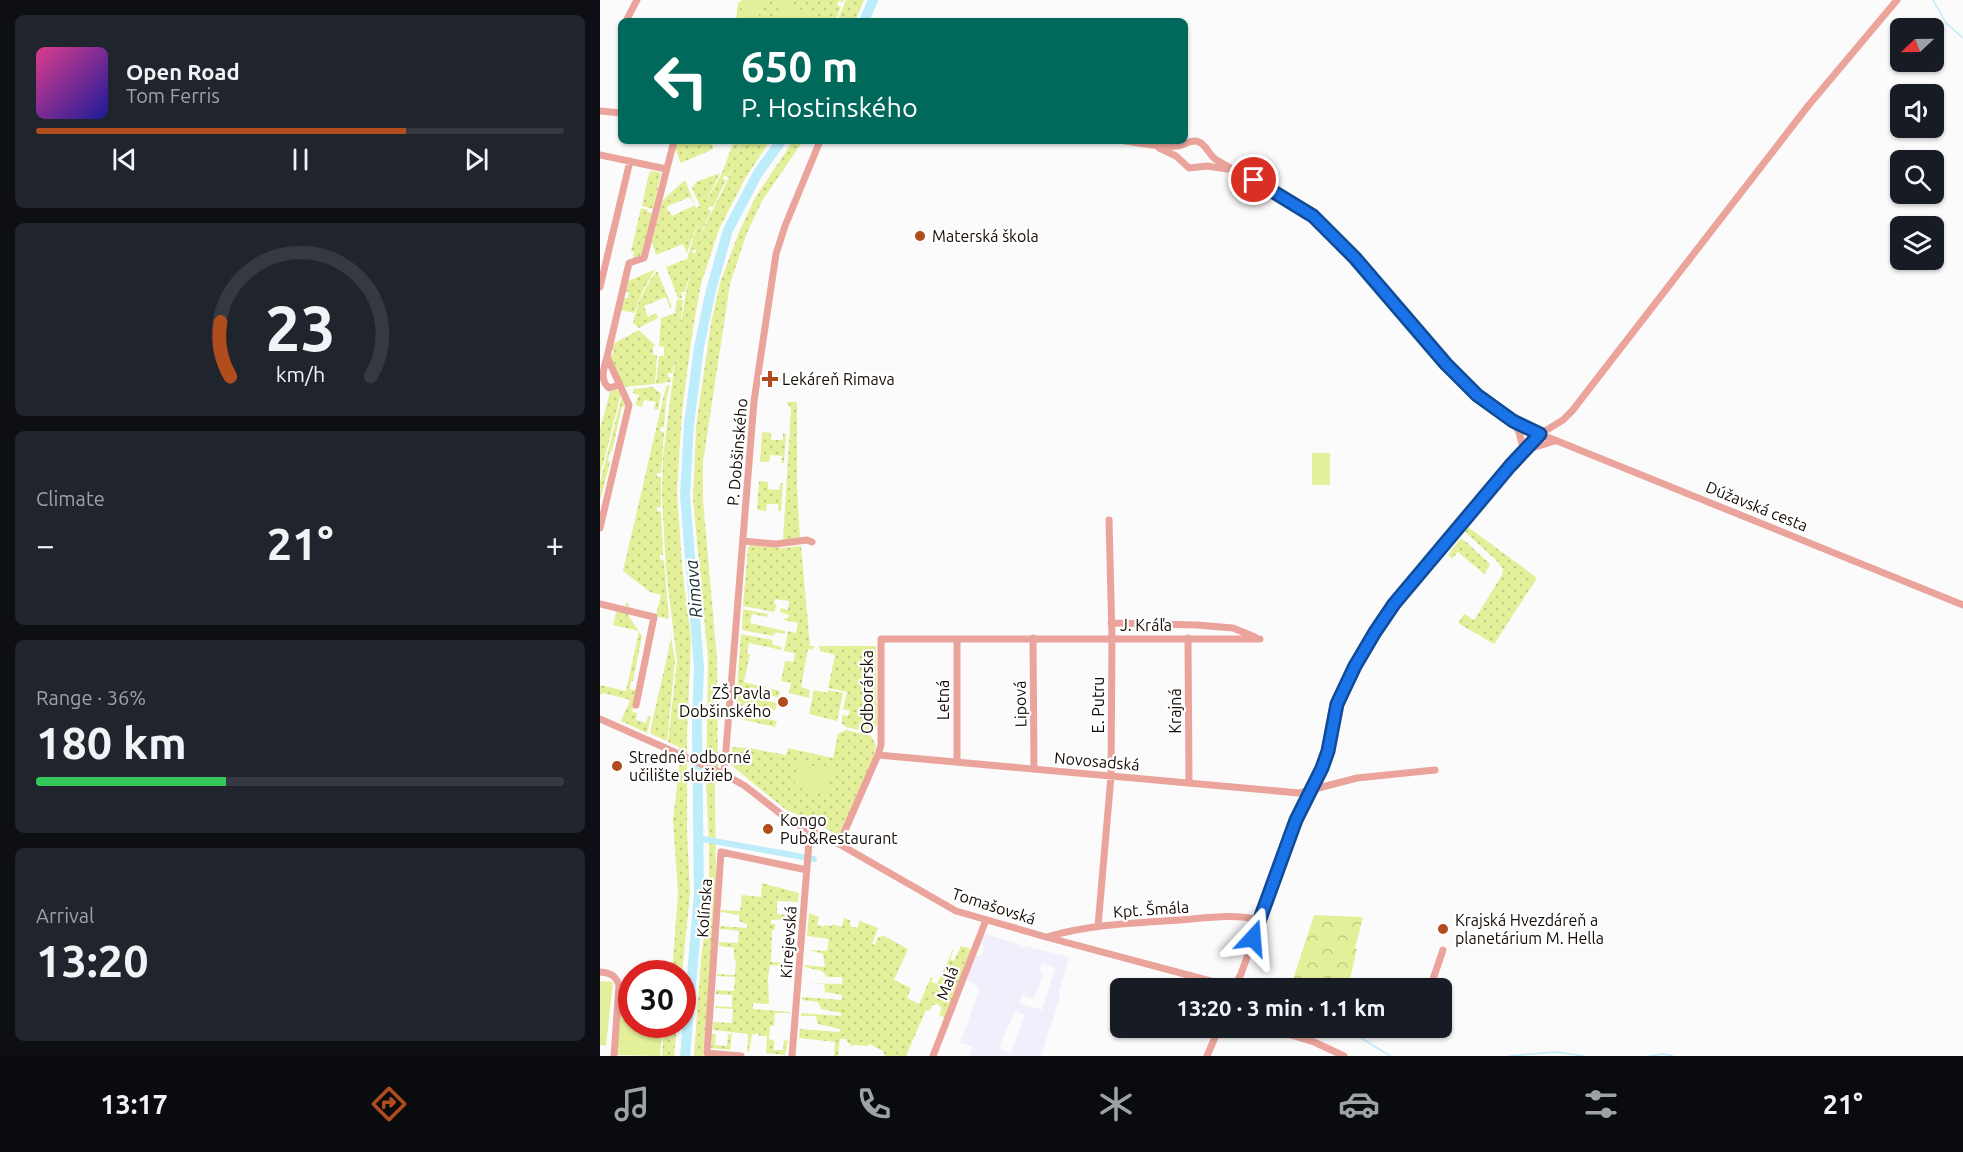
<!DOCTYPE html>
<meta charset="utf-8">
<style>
:root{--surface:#171b24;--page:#20242c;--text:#f1f3f6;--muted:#9ea1a6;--line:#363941;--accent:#b14c1d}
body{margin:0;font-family:Ubuntu,sans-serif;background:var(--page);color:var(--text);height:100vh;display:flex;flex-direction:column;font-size:22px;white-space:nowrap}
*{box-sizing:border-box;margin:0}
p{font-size:20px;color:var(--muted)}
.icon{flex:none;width:33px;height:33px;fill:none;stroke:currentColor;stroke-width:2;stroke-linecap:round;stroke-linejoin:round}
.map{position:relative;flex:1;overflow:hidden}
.details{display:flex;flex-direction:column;gap:15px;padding:15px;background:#0d0f14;width:600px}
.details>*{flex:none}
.hud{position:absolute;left:18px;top:18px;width:570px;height:126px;border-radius:9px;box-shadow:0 2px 4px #0004;background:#00695c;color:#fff;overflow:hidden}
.needle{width:39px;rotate:248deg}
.controls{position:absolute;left:1290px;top:18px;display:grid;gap:12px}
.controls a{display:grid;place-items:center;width:54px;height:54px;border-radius:9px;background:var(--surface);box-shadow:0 2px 4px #0004;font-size:30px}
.speed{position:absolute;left:18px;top:960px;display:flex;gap:12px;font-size:30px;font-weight:700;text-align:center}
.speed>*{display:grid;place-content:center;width:78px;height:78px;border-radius:50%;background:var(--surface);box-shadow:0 2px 4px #0004;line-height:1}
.speed .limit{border:9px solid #d22;background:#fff;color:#111}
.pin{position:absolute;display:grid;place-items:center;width:51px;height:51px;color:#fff;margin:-26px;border:3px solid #fff;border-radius:50%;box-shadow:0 2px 6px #0007}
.me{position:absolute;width:66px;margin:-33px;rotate:19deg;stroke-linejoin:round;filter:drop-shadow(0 0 4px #0008)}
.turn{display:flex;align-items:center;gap:21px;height:126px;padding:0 24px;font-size:27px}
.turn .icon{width:78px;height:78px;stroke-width:2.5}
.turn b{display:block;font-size:42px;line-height:51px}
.big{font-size:45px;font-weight:600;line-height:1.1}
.details .widget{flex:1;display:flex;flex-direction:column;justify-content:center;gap:9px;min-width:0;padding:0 21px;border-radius:9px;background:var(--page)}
.details .dial{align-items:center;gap:0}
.dial svg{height:156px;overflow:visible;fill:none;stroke:var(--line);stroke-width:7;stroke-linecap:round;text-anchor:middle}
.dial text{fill:var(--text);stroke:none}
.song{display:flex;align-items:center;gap:18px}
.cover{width:72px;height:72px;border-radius:9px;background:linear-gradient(135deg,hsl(330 70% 55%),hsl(240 70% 35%))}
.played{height:6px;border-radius:3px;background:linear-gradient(90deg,var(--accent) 70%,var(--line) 70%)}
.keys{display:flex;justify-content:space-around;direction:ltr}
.heat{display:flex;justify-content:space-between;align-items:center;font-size:33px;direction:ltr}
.charge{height:9px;border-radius:4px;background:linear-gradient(90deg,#34c759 36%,var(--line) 0)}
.trip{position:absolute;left:510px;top:978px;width:342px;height:60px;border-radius:9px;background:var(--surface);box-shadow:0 2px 4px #0004;font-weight:600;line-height:60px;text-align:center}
.tabs{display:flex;height:96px;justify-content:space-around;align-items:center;background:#090b0e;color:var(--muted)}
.tabs .icon{width:42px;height:42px}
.tabs .current{color:var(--accent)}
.tabs b{font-size:27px;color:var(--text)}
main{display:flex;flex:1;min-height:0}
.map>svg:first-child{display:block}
</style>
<main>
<section class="details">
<div class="widget">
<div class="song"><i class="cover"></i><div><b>Open Road</b><p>Tom Ferris</p></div></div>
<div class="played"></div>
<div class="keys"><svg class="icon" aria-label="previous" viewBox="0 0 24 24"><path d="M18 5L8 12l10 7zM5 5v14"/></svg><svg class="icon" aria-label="pause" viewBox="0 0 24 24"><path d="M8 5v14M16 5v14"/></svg><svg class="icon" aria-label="next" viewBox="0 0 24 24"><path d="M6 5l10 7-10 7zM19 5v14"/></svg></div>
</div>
<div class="widget dial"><svg viewBox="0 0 100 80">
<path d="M14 69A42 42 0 1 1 86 69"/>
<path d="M14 69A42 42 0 0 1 9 41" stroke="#b14c1d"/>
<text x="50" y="56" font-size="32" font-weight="700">23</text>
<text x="50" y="72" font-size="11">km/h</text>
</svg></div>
<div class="widget"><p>Climate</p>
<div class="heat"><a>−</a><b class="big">21°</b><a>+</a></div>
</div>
<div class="widget"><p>Range · 36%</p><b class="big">180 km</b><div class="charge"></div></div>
<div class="widget"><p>Arrival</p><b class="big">13:20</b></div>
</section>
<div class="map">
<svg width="1363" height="1056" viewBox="0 0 1363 1056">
<defs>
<pattern id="grass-dots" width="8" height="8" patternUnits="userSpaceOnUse" patternTransform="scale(1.5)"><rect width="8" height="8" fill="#e4ef9a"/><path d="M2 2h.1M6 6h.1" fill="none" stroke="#c3cc83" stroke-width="1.8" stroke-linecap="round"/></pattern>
<pattern id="park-crowns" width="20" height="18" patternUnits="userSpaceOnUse" patternTransform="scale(1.5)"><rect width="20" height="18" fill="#e4ef9a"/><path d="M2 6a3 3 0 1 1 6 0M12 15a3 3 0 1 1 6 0" fill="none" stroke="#c3cc83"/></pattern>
</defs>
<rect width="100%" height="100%" fill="#fbfbfb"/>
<path fill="#f2effd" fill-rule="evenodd" d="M384,934L420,944L419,947L424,948L425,946L469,957L459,992L460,998L441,1056H369L372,1047L361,1043L355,1056L380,989L366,979L376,955L381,956L385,946L380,944ZM442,963L455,968L442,1010L419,1003L422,995L434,999L443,974L439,971ZM415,1011L425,1015L411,1053L400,1049L401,1043Z"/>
<path fill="url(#grass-dots)" d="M141,0H244L243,2L239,1L237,5L241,7L235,21H136L138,2H141Z
M246,0H264L255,21H237Z
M77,141H112L113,149L81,163L75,149Z
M134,141H140L136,161L128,177L124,176L123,179L126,180L113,207L110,206L108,209L111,211L104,226L96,250L93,249L92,252L95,254L85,292H81L82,298H78L66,267L87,259L100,216L87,253L83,244L56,255L52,242L63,200L85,180L94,203L90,197L68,206L67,208L72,216L95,205L96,208L100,206L92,188L96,182L120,173L105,204L122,173Z
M141,141H170L146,177L119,229L101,284L93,328L82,411L77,492L82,565L91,639L87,734V832L90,893L82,974L72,973L78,893L73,820L80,760L79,747L68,742L77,661L66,570L62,495L63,457L75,360L72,373H68V377L71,378L70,382L56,384L59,356H64V347L59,346L61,318L75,313L77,299L83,300L80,328C86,294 91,258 105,226C118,197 135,172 141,141Z
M193,141H203L162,201L146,235L130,284L103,462V500L117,659L118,777L115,785L116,894L103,1056H94L101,959L109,895V842L106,783L108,659L93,499L96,427L111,323L120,283L139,232L155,198Z
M53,171L61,173L53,209L42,206L49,173Z
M41,208L48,210L47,212L52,213L41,256H37L36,258H33L34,252L31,251Z
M56,269L44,288L34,313L20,310L23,298H28L29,292L25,291L28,281Z
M57,271L72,307L70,308L66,297L44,306L48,317L56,313L58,318L39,328L33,323C37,303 45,286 57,271Z
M39,330L56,346H53V355H57L55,384L23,387L9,354L12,355L14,351L10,349L11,345Z
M70,385L66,401L64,427H61L60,431L64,432L61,473H57V477H61V507H57V511L61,512L63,555H60V559L64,561L69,619L27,609L25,603L29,604V608L56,615L61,595L50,592L23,571L66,386Z
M53,387L61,394L58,410L54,409L56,402L44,400L42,407L35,405L39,395L33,393V389Z
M16,389L21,394L0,476V429L10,392Z
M22,396L26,406L22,407L12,451H10L8,461L10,462L0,501V482Z
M186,402H197V488L200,539L183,541L191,408Z
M162,432L171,433V440H183V433L186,434L184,463H181L182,456L170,455L169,462H160Z
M159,481L168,482V489L179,490L180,483H183L181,511H178V504H167L166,511L157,510Z
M868,527L937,578L894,644L858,623L864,614L874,620L878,614L902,575L903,569L896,560L865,532Z
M860,539L864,540L889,563L890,565L884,574L858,552L852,559L848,555Z
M151,545L180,548L201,546L210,646H215L212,650L208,649L201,687L210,690L209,698L189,693L191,683L181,681L185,661L193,662L195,653L184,651L188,631L196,633L198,623L184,620L185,618H188L189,615L180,612L181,608L188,610L189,601L175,599L174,603L177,605L174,612L143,606L148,547Z
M143,609L168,614L167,617L152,614L150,623L185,631V634L176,632L173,636L142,630Z
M17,610L26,612L42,636L33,681H31L30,689L36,690L38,693L32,706L34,707L32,712L37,713L36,720L46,723L48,716H51L47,733L21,721L30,700L4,693L0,695V685L26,691L39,631L13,625Z
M69,623L75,661L67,741L51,734L50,732L71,639Z
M141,634L172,640L173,645L182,647L181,650L149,643L147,653L150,654L144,682L180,691L178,697L137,688Z
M219,646H276L277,724L272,733L246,727L242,724V715L248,716L250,711L243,709L247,692L228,688L235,655L220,651Z
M214,690L227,693L228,690L243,693L237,721L209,714Z
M136,695L177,703L175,710L144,703L142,713L177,721L175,727L135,718Z
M246,730L271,736L276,745L274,753L276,755L239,835L185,809L131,765L132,747L149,748L186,755L188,748L233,758L238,734Z
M162,883L199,893L198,902L177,901V914L197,916V919L171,920V924H175V930H172L171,962L194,964L193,967L170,965L168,978L169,1004L153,1003V1009L190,1012V1013H175L174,1026H170L169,1039L174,1040V1050H183L184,1040L188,1041L185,1055L166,1053L167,1036H159L158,1033L152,1035L149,1052H147L148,1034L132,1032L130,1050L111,1048L112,1034H116L115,1045L127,1046L128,1034H131V1032L113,1030V1022L132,1023L133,1009L115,1008V1006L132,1007V995L116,994V990L134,991L135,977L117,976V974L135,975L136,960L134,959V948L119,946V942L138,943L139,931L120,929V926L147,928L148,925L139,921V915L121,912V910L140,911L142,895L161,897Z
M209,913L219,917L217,925L224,927L225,925L232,926L233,924L242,927L244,918L250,920V926L257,928L260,921L278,928L272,944L275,945L278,937L284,936L308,949L294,980L311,988L307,998L319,1004L331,977L333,978L331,982L337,984L356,943L350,959L354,961L361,946L371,949L346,1018L339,1015L342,1008L336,1003L335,1005H332L330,1011L326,1010L306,1056H285L283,1051L269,1044L268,1046L253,1045L252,1047L245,1039H240L238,1056H234L235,1042L199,1038L200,1029L240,1032V1029L218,1024L216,1016H201V1013L241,1016V1013L221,1009L218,1002L202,1000V997L242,1000V995L225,992L224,984L203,983L242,984V977H227L222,971L205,967V965L225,967L223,954L209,950L227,951L229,939L207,936Z
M64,1025H77L74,1056H62Z"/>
<path fill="url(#park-crowns)" d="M714,915L763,917L755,948L757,949L748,988L691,986Z"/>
<path fill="#e4ef9a" d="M143,0H162L158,21L140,20Z
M184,0L216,18L215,21H171Z
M712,453H730V485H712Z
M199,763L233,770L227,794L194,787Z
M0,981L13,982L6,1046L0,1045Z
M22,997L31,998L32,1024L63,1025L60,1056L15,1055Z"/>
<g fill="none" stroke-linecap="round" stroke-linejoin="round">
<path stroke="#bdecfa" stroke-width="1.5" d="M1333,0L1346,23L1363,38
M745,1028L790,1056
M910,1056L956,1052L984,1056
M1049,1056L1064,1054L1073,1056"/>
<path stroke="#bdecfa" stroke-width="6" d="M97,838L214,859"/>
<path stroke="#bdecfa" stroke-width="10" d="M264,21L273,0
M85,1056L99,894L97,726L99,667L85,496L89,424L99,347L111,290L128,230L158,173L181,141"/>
<path stroke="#eba49c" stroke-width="7" d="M26,21L37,0
M0,111L21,113
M525,141C542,143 560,148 577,146C585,146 591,138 599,142C606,145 609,154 615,159L713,216L755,258L858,377L887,403L913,421L940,434L1363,605
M559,148L576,156L589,168L607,166L627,169
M0,155L66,169
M0,287L30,161
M7,357C3,370 0,380 9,388L19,385
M913,421L919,432L924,451
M929,449L955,441
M0,528L29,405L7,357L29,263L44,258L74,141
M143,541L176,544L207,540L212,542
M0,604L54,617L36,705
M511,623L597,625L633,628L655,637
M433,638L434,769
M588,638L589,783
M0,719L124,774L145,786L190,821L239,844L356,911L446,937L633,987L648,988
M278,755L699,793L757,778L835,770
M357,762V639
M124,774L154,401L176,254L185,226L220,141
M239,844L278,755L281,745V639H660
M498,926L511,776L512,638L509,520
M447,937C491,924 536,923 580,920C605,918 635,913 659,920
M0,972C11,973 15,975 19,985L14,1056
M633,988L641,974L696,820L722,768L728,751L737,704L745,684L775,632L794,604L910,467L940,434L963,420L972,411L1208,106L1297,0
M830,988L843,950
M669,1028L714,1042L744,1056
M141,1056L107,1053L121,852L207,870
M192,1056L210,829
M333,1056L386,920
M607,1056L619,1028"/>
</g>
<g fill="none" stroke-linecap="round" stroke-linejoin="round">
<g stroke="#114b97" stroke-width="15">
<path id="route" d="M653,938L696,820L722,768L728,751L737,704L755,666L775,632L794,604L910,466L940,434L913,421L877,395L846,364L755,258L713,216L654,180"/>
</g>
<use href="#route" stroke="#1a73e8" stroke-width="10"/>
</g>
<g fill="#b14c1d" stroke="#fff" stroke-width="2">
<circle cx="320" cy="236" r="6"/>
<path d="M167 370h6v6h6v6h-6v6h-6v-6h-6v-6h6z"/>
<circle cx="183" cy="702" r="6"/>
<circle cx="17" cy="766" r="6"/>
<circle cx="168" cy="829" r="6"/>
<circle cx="843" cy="929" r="6"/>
</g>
<g text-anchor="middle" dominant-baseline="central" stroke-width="4.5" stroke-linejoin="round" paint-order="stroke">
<g font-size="16" fill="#150c05" stroke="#fff" text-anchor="start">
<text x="332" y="236">Materská škola</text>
<text x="182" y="379">Lekáreň Rimava</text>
<text x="171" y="693" text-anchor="end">ZŠ Pavla<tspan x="171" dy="18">Dobšinského</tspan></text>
<text x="29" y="757">Stredné odborné<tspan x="29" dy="18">učilište služieb</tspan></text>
<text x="180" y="820">Kongo<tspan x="180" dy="18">Pub&amp;Restaurant</tspan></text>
<text x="855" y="920">Krajská Hvezdáreň a<tspan x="855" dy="18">planetárium M. Hella</tspan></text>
</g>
<g font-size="16" fill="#150c05" stroke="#fff">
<text transform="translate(137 452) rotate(-85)">P. Dobšinského</text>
<text transform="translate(1157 506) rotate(22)">Dúžavská cesta</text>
<text x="546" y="625">J. Kráľa</text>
<text transform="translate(267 692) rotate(-90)">Odborárska</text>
<text transform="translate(343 700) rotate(-90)">Letná</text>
<text transform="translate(420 704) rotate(-91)">Lipová</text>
<text transform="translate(498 705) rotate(-90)">E. Putru</text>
<text transform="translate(575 711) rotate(-90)">Krajná</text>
<text transform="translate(497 761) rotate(5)">Novosadská</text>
<text transform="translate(394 906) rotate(18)">Tomašovská</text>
<text transform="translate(104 908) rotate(-86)">Kolínska</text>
<text transform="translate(551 909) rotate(-4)">Kpt. Šmála</text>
<text transform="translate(188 942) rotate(-86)">Kirejevská</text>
<text transform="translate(347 983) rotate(-69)">Malá</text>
</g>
<g font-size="18" font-style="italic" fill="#1a3138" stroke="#fff">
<text transform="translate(93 589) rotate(-95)">Rimava</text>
</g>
</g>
</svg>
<div class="controls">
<a><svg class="needle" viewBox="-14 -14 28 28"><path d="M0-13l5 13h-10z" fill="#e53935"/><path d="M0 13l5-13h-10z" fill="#9ea1a6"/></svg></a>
<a><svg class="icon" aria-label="sound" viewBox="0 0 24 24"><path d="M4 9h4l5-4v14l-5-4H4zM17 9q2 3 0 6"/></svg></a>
<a><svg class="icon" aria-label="search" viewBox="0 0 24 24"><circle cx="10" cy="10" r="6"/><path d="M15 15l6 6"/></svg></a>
<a><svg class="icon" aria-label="layers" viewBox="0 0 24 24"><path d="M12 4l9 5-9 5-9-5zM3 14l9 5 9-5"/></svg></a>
</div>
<div class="speed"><div class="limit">30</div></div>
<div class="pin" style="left:654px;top:180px;background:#d93025"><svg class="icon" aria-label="arrive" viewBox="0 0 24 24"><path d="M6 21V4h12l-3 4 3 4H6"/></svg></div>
<svg class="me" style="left:653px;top:938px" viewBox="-20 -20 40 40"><path d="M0-17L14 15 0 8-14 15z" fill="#1a73e8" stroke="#fff" stroke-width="4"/></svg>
<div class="trip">13:20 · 3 min · 1.1 km</div>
<div class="hud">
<div class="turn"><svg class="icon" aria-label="left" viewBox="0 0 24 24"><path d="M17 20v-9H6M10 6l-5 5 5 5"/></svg><div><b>650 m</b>P. Hostinského</div></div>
</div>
</div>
</main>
<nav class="tabs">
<b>13:17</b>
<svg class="icon current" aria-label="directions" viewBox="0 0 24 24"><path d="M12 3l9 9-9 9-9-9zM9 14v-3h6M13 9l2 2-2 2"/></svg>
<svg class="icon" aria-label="music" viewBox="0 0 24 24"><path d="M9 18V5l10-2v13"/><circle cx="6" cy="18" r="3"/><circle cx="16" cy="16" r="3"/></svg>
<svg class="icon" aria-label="phone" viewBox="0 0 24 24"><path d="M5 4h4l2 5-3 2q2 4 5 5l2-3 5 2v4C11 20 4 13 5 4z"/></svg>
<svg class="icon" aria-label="climate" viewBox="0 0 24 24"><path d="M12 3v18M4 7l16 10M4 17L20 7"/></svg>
<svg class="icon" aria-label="car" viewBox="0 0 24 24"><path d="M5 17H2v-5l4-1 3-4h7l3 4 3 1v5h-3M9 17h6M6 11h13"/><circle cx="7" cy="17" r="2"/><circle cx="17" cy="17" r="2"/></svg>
<svg class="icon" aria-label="filters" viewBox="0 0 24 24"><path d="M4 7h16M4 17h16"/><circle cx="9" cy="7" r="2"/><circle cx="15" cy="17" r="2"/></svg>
<b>21°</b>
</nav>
